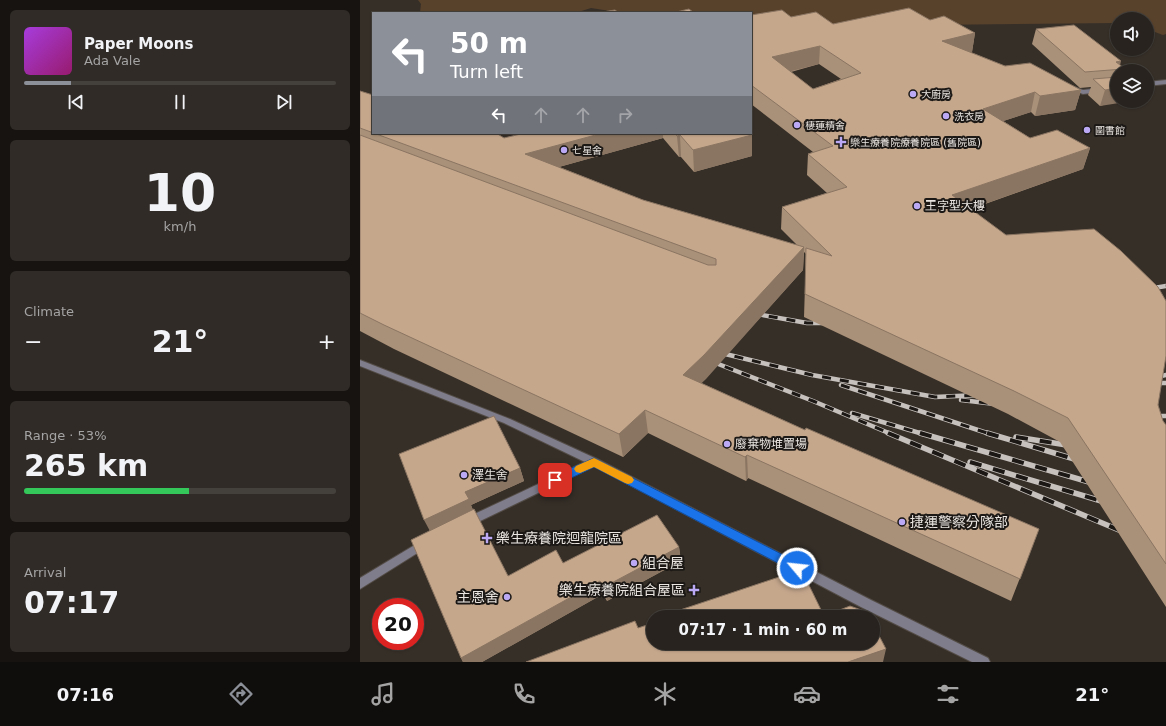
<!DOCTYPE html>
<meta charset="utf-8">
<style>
:root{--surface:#28231e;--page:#302b27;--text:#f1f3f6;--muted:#a5a4a4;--line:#44403c;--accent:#8c9099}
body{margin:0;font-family:"DejaVu Sans","Noto Sans TC",sans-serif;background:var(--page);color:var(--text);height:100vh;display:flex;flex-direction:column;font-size:15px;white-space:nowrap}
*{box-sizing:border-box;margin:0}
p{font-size:13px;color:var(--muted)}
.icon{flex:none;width:22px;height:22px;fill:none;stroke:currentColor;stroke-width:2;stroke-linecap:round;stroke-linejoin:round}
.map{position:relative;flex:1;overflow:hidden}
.details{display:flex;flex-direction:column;gap:10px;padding:10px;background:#161310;width:360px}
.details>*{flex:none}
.hud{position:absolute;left:12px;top:12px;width:380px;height:122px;border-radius:0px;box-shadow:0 1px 3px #0004,0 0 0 1px var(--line);background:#8c9099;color:#fff;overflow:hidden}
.tools{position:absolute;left:750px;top:12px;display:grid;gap:8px}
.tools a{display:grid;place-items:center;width:44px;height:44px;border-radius:50%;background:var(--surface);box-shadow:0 1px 3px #0004,0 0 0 1px var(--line);font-size:20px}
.speed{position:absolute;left:12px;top:598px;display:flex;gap:8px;font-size:20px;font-weight:700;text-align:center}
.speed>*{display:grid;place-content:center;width:52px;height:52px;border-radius:50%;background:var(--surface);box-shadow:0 1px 3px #0004,0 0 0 1px var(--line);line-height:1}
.speed .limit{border:6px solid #d22;background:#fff;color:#111}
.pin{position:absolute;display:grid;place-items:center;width:34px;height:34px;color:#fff;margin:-17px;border-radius:8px;box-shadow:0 2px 6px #0006}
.me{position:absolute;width:44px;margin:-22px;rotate:298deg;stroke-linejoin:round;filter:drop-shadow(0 0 3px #0008)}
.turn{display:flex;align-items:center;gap:14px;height:84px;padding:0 12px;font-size:18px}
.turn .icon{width:52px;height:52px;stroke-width:2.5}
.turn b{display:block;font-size:28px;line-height:34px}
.lanes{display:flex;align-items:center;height:38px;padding:0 12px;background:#0003;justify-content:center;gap:20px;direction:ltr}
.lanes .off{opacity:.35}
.big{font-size:30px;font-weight:700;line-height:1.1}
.details .tile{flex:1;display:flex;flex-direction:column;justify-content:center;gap:6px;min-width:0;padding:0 14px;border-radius:6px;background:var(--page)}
.details .dial{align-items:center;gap:0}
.dial b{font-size:52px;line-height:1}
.song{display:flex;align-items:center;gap:12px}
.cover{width:48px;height:48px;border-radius:6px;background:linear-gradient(135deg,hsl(280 70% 55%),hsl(320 70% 35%))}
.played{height:4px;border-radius:2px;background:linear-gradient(90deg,var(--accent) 15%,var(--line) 15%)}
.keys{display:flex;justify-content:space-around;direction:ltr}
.heat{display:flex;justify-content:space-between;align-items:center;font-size:22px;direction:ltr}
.charge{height:6px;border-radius:3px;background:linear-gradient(90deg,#34c759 53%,var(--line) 0)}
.trip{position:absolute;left:286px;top:610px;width:234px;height:40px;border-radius:20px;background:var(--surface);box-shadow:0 1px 3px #0004,0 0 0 1px var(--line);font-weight:700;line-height:40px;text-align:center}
.tab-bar{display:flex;height:64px;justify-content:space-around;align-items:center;background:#100e0c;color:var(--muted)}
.tab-bar .icon{width:28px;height:28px}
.tab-bar .on{color:var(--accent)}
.tab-bar b{font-size:18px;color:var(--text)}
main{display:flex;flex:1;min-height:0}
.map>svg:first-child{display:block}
</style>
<main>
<section class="details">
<div class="tile">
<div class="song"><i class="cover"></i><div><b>Paper Moons</b><p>Ada Vale</p></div></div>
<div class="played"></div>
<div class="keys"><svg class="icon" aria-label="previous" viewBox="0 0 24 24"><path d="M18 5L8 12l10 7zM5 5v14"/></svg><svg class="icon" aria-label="pause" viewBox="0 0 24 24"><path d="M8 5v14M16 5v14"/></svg><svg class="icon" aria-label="next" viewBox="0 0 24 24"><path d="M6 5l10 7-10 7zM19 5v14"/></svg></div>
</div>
<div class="tile dial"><b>10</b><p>km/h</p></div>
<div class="tile"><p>Climate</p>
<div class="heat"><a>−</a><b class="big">21°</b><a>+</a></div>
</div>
<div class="tile"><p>Range · 53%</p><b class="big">265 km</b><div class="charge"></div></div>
<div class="tile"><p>Arrival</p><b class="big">07:17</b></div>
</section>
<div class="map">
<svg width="806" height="662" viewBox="0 0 806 662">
<rect width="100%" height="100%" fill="#362f28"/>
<path fill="#59422c" d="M58,0H806V34L803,35L787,29V19H757V23L563,25L525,32L391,22V13H263L231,8L215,13H60L61,4Z"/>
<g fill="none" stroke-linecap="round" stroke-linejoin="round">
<g stroke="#534c46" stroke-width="2">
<path id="lane" d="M806,80V84L787,86V82Z
M711,86L723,90L757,86V90L723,94L709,89V87Z
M0,360L150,419L237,459L509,599L628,658L630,662H612L501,607L234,466L114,524L110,525L106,524L105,521L106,518L225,462L144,423L0,366Z
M63,540L67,541L68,544L67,547L0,589V578Z"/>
</g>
<use href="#lane" fill="#7f7c8b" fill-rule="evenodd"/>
<g stroke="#c7c1bd" stroke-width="4.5">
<path id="rail-far1" d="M788,289L806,286
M391,313L447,323H468
M357,352L452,375L575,397L619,395
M348,360L453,401L531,434
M792,378L806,375
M790,383H806
M481,385L630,434
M601,400L635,404
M492,413L563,434
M790,416H806"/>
</g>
<g stroke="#c7c1bd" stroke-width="5.5">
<path id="rail" d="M528,433L766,533
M560,433L736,484
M627,433L721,461
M656,437L713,446
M610,462L748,503"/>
</g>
<use href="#rail-far1" stroke="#1b1815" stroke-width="3" stroke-dasharray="9" stroke-linecap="butt"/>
<use href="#rail" stroke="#1b1815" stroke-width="4" stroke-dasharray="12" stroke-linecap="butt"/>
</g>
<path fill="#a99078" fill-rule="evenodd" d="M391,15L431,17L473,24L570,20L615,33L612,52H610L645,66L721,90L715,110L675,116L671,112L643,121L670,138L730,148L723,169L611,209L798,405L803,421L806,425V607L700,442L648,414L444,317L446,254L444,252L443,270L341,383L445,430L679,529L651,601L388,478L386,481L288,433L263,457L34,349L0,331V91L144,138L165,133H390L392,135V156L334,172L321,157H319L303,138L199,167L283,200L437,245L421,229L422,207L467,193L447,175L448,154L453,152L391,104ZM459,64L481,79L453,89L431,72Z
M676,29L760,65L768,71H757V101L740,106L728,95L731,87L720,88L672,44Z
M160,468L164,481L111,505L113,510L148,576L203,563L319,547L321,561L247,601L243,594L122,662H103L101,658L69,531Z"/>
<path fill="#8a7562" d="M615,33L612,52L580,60L582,41Z
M460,46L459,64L412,76V57Z
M761,61L759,70L756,62Z
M757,88V101H772L740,106L745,90Z
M721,90L715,110L675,116L680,96Z
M675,92L671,112L619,129L623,109Z
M243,133H303V138L170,175L165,154Z
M320,135L321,157H319L317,136Z
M392,135V156L334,172L333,150Z
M730,148L723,169L588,217L592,195Z
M444,247L443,270L346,379L325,399L323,375Z
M285,410L288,433L263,457L259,434Z
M387,455L388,478L386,481L385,457Z
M160,468L164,481L111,505L114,513L71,533L64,520L105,492Z
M319,547L321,561L247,601L244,587Z
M240,581L243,594L122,662H103L101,658Z
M526,649L523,662H488Z"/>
<path fill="#c5a78c" stroke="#8a7562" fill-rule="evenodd" d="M549,8L570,20L584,16L615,33L582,41L645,66L670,63L721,90L680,96L675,92L623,109L670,138L697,130L730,148L592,195L646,235L734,229L761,251L798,287L806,301V356L798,405L803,421L806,425V564L708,418L654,391L445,294L446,248L472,256L422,207L487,187L448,154L473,146L391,85V15L422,10L431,17L456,12L473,24ZM460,46L501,73L453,89L412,57Z
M329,9L334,13H312Z
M255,10L259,13H236Z
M714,25L761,61L756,62L768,71H763V69L725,72L676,29Z
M757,77V88L745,90L733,79Z
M0,91L13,95V133H136L144,138L165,133H243L165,154L283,200L444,247L344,355L323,375L445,430L446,428L679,529L660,579L387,455L385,457L285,410L259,434L24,325L0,313V135L348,265H356V259L0,128Z
M314,133H390L392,135L333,150L320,135L317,136Z
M134,416L160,468L105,492L109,499L64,520L39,454Z
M114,509L148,576L196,550L203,563L297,515L319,547L244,587L240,581L101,658L51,540L55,538Z
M431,573L434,580L445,577L464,616L490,606L507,612L510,617H309L315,615L314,612Z
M275,621L278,628L293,623V643H513V624L526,649L488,662H166Z"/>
<path fill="#1a73e8" stroke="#114b97" d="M234,458L441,564L443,568L441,571L437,573L433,571L234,467L199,484L195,485L191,484L190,480L191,477Z"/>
<path fill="#f59e0b" d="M234,458L272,477L274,480L272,483L268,484L265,483L234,467L220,473L216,472L214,469L216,466Z"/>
<g fill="#bca9f5" stroke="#1b1815" stroke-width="1.5">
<circle cx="553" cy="94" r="4"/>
<circle cx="586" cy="116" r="4"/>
<circle cx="437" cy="125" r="4"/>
<circle cx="727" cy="130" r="4"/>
<path d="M479 136h4v4h4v4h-4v4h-4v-4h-4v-4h4z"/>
<circle cx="204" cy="150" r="4"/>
<circle cx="557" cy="206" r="4"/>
<circle cx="367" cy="444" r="4"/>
<circle cx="104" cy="475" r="4"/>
<circle cx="542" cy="522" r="4"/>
<path d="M125 532h4v4h4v4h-4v4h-4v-4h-4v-4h4z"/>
<circle cx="274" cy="563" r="4"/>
<path d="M332 584h4v4h4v4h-4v4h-4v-4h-4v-4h4z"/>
<circle cx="147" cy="597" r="4"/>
</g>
<g text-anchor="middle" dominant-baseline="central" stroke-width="4" stroke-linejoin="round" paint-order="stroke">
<g font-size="10" fill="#eae5e1" stroke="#1b1815" text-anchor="start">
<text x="561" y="94">大廚房</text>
<text x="594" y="116">洗衣房</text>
<text x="445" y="125">棲蓮精舍</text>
<text x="735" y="130">圖書館</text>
<text x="490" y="142">樂生療養院療養院區 (舊院區)</text>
<text x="212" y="150">七星舍</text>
</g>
<g font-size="12" fill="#eae5e1" stroke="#1b1815" text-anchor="start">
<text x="565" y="206">王字型大樓</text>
<text x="375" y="444">廢棄物堆置場</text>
<text x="112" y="475">澤生舍</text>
</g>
<g font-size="14" fill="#eae5e1" stroke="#1b1815" text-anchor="start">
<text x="550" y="522">捷運警察分隊部</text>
<text x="136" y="538">樂生療養院迴龍院區</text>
<text x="282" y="563">組合屋</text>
<text x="325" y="590" text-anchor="end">樂生療養院組合屋區</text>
<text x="139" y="597" text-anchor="end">主恩舍</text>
</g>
</g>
</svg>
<div class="tools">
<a><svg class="icon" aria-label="sound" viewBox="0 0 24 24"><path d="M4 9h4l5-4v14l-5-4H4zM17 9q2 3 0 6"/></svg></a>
<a><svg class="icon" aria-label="layers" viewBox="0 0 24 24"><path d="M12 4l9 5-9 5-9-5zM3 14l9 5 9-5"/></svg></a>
</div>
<div class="speed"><div class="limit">20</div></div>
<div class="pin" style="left:195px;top:480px;background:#d93025"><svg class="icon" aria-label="arrive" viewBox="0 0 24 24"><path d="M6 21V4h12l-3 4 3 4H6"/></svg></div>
<svg class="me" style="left:437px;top:568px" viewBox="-20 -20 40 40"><circle r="17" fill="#1a73e8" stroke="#fff" stroke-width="3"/><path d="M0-11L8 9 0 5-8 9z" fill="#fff"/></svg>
<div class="trip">07:17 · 1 min · 60 m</div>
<div class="hud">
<div class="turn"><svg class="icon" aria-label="left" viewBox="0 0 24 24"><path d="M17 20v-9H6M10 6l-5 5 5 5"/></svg><div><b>50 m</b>Turn left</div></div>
<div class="lanes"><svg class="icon" aria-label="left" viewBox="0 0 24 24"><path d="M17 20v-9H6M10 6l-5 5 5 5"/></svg><svg class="icon off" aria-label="ahead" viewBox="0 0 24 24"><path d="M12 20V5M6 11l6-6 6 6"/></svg><svg class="icon off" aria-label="ahead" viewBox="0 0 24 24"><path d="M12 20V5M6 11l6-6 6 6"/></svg><svg class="icon off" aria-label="right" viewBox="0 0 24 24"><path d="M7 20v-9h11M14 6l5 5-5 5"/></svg></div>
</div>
</div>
</main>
<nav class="tab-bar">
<b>07:16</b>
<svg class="icon on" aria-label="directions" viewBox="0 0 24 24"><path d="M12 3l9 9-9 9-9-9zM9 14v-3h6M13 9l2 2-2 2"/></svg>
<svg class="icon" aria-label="music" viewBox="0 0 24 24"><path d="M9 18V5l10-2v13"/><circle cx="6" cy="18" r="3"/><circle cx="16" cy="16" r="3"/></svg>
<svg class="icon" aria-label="phone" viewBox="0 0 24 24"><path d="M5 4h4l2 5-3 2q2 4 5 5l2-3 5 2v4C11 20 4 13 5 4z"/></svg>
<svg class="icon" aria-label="climate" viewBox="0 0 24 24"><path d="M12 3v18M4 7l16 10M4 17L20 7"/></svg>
<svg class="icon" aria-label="car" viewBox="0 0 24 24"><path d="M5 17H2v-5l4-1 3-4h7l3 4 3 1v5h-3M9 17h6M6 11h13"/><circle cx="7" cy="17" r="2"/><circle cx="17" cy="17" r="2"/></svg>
<svg class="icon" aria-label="filters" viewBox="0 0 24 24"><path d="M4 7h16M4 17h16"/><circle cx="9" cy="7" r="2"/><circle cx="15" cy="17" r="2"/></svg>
<b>21°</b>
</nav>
